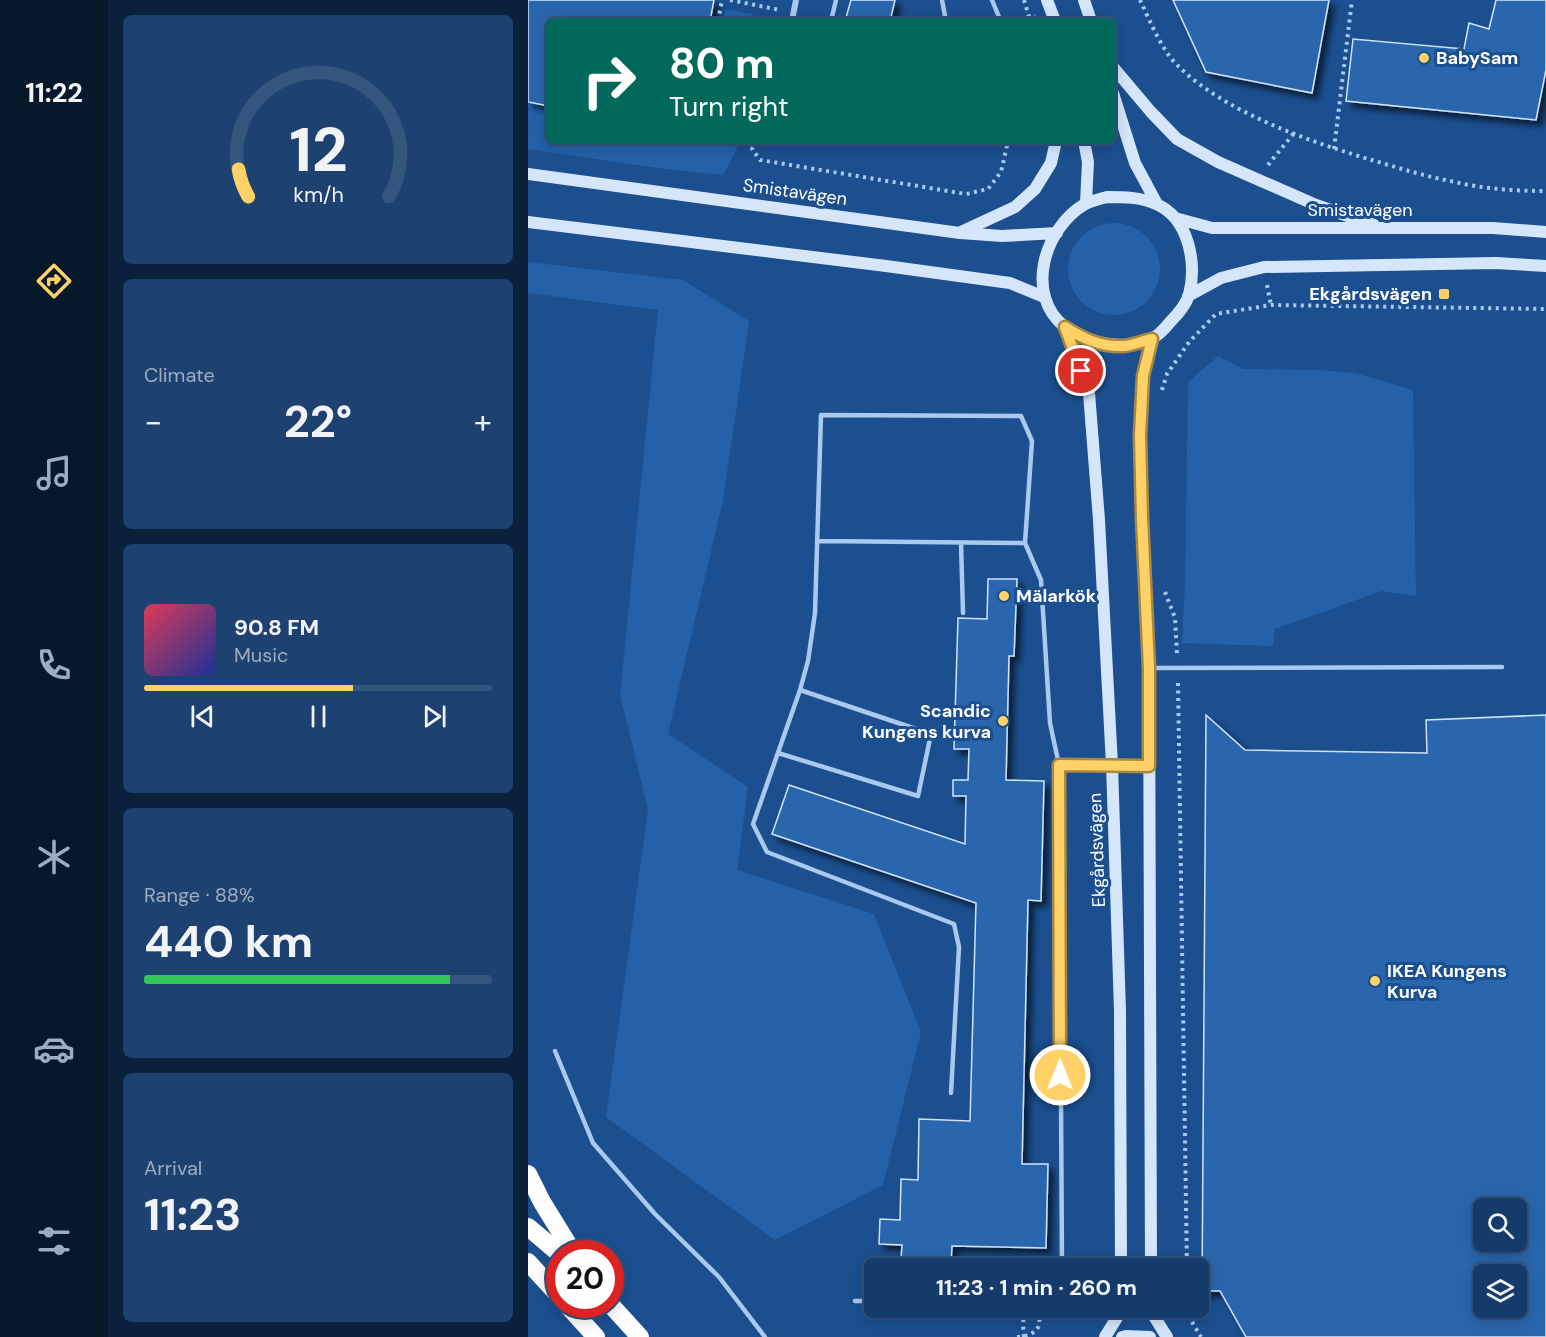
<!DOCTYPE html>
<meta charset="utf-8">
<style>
:root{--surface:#143b6b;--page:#1d4271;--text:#f1f3f6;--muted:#9dadc1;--line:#33557e;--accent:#ffd166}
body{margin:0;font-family:"DM Sans",sans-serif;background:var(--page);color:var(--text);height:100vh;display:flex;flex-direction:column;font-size:22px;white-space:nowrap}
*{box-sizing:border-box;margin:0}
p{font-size:20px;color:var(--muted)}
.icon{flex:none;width:33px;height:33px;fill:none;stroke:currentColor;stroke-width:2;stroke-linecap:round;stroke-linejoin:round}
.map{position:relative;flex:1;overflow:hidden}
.drawer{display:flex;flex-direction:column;gap:15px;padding:15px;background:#0b203b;width:420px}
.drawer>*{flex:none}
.top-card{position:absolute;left:18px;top:18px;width:570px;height:126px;border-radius:9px;box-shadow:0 3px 15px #0003,0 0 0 2px var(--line);background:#00695c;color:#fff;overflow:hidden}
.controls{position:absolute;left:945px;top:1198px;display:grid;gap:12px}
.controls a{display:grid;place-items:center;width:54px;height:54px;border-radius:9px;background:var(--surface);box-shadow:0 3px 15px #0003,0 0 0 2px var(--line);font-size:30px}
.speed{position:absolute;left:18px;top:1240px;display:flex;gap:12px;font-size:30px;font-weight:700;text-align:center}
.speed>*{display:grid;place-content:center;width:78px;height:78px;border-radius:50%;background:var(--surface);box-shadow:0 3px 15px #0003,0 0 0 2px var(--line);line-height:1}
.speed .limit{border:9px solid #d22;background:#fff;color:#111}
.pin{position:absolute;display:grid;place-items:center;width:51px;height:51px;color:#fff;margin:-26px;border:3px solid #fff;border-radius:50%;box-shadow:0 2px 6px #0007}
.me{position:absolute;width:66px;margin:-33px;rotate:0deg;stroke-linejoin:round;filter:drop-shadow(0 0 4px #0008)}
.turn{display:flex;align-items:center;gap:21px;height:126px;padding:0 24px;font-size:27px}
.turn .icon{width:78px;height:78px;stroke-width:2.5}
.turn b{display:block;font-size:42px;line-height:51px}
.big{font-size:45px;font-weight:700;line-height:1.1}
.drawer .tile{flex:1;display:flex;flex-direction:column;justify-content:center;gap:9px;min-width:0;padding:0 21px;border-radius:9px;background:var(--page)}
.drawer .dial{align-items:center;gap:0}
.dial svg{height:156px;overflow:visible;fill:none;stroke:var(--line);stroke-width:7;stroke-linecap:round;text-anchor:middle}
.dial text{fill:var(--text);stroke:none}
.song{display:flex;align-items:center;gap:18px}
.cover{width:72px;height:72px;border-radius:9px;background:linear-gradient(135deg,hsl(350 70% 55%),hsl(230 70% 35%))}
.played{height:6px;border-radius:3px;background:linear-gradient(90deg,var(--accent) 60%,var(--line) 60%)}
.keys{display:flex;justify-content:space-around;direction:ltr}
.heat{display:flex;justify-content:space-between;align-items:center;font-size:33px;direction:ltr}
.charge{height:9px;border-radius:4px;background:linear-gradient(90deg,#34c759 88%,var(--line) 0)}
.trip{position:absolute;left:336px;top:1258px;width:345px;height:60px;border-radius:9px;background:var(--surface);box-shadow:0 3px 15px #0003,0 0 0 2px var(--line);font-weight:700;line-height:60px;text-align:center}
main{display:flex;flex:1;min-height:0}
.tab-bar{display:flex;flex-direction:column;width:108px;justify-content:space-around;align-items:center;background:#08182b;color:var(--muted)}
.tab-bar .icon{width:42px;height:42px}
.tab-bar .selected{color:var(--accent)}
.tab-bar b{font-size:27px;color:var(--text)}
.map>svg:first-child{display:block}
</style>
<main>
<nav class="tab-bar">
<b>11:22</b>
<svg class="icon selected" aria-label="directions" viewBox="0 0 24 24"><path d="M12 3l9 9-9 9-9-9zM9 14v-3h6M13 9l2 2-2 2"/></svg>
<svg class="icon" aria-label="music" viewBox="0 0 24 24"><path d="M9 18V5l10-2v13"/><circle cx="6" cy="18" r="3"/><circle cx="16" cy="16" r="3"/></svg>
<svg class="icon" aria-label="phone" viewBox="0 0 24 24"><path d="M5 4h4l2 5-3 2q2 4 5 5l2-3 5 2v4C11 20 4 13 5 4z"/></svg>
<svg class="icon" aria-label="climate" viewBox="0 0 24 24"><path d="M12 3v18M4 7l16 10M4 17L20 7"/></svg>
<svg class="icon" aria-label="car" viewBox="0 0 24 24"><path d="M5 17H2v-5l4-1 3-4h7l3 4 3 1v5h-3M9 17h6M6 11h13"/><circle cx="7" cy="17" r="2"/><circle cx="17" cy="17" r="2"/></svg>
<svg class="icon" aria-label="filters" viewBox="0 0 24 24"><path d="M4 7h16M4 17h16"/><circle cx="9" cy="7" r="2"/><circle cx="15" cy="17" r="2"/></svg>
</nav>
<section class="drawer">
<div class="tile dial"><svg viewBox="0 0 100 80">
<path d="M14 69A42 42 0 1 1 86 69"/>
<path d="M14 69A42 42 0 0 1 9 55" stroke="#ffd166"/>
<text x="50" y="56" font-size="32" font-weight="700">12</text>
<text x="50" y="72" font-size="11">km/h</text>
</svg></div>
<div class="tile"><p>Climate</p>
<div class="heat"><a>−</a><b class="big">22°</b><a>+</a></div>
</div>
<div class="tile">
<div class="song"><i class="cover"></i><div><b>90.8 FM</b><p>Music</p></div></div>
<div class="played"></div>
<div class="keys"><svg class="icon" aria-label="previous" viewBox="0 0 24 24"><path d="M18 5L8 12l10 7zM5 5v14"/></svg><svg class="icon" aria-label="pause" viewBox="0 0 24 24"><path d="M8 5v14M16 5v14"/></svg><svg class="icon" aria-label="next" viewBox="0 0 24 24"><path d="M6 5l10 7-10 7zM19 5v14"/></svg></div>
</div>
<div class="tile"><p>Range · 88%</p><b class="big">440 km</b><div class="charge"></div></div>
<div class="tile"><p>Arrival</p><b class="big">11:23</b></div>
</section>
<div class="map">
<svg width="1018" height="1337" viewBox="0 0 1018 1337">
<defs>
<filter id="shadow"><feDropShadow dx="5.5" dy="5.5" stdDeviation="3" flood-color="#0009"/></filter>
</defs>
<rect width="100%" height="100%" fill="#1b4f8f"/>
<path fill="#2461a8" d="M197,9L225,14L224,21H195Z
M0,102L21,106V141H212L199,169L194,175L129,168L0,149Z
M540 269a46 46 0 1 1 92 0a46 46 0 1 1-92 0Z
M0,262L155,280L221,321L195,501L140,734L220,787L209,870L346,914L393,1032L355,1185L247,1240L78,1117L120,809L92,695L130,310L0,293Z
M690,356L715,369L791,370L827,373L885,390L888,596L854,591L747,629L745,646L654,643L657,584L660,382Z"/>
<path fill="#2a66ad" stroke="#cfe3fa" stroke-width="1.5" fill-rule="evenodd" filter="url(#shadow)" d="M0,0H186L182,21H21V106L0,102Z
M323,0H367L362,21H317Z
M645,0H801L784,93L678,72Z
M968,0H1018V70L1008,120L818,101L825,39L936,49L941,23L961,29Z
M460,579H489L486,656H481L478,780L516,781L513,901L500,900L494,1164H520L518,1248L424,1246L423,1262L373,1260L374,1245L351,1244L352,1219L372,1220L373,1179L390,1180L391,1119L442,1121L448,903L244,834L261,785L437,844L438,796H425V780H440L441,749H426L430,618L459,619Z
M678,715L717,750L899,753L898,720L1018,715V1337H718L692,1291H674ZM956,1209H988V1242H956ZM956,1275H988V1308H956Z"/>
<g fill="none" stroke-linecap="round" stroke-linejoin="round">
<path stroke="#a9c9ee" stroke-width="4" stroke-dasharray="3 4.5" stroke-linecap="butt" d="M202,0L252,10
M496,0L502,20
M612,0C622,21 634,51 651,67C700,114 783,142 847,161C874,169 900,177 927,182C956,189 988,191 1018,191
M190,21L194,0
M499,21L508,17
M229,141L224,149L232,160L438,194L460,189L473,172L480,141
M806,149L824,0
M740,165L766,133
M739,285L743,305
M634,390L639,374L661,342L688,314L743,305L1018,309
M637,592L647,618L649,654
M650,683L659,1269
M660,1308V1315L673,1337
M489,1337C500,1336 507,1334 512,1324L511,1317L501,1308
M496,1337L495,1323L497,1308"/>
<path stroke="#a9c9ee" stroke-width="4.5" d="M414,0L418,21
M464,0L471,17L470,21
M303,21L308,0
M290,541L497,543L513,580L522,723L531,765L534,1266L531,1269
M433,543L435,613
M623,668L974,667
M250,753L390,796L403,734L272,690
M531,765L621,766
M27,1051L65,1143L127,1214L191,1277L237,1337
M423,1093L431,947L426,924L239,852L225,824L272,690L280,661L287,613L293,415L493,416L504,441L497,543
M327,1301H346"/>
<path stroke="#a9c9ee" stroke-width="6" d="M264,21L268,0"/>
<path stroke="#d6e6fa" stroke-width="12" d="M519,0L527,21
M556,0L563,21
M585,67L623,112L649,139L690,162L788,205L846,225
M585,93L607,163L629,204
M556,141L560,162L558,203
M0,174L432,233L474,236L529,233
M579,197C596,197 612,197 628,204C661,218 669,263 661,295C658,304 650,314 643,321C638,327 631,336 623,339C611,345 596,346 583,344C566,343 551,338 537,327C496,295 516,228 557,204C564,201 572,199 579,197Z
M647,218L684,228H965L1018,232
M0,222L358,266L482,283L516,297
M433,232L487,207L507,189L523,163L528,141
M660,296L693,278L736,267L968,263L1018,266
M537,327L561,393L571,520L584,765L592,1011L593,1269
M623,1269L621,668L614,518L612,435L615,377L624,339
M624,1308V1313L639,1337
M577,1337L593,1311V1308
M594,1337L598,1336L622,1337"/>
<path stroke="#fff" stroke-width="18" d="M0,1174L14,1202L46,1254
M0,1227L32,1254
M0,1262L32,1297
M82,1304L112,1337
M39,1305L68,1337"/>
</g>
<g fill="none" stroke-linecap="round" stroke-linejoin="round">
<g stroke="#a68842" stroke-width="15">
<path id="route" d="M532,1075L531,765L621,766V668L614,518L612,435L615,376L624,339C615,341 605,345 596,346C572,347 556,339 537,327L553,371"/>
</g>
<use href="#route" stroke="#ffd166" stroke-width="10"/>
</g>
<g fill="#ffd166" stroke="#1b4f8f" stroke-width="2">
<circle cx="896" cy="58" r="6"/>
<rect x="910" y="288" width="12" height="12" rx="3"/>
<circle cx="476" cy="596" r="6"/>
<circle cx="475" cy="721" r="6"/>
<circle cx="847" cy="981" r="6"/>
</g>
<g text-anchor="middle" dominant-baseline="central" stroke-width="6" stroke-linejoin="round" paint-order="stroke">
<g font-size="18" font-weight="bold" fill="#fff" stroke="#1b4f8f" text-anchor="start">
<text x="908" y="58">BabySam</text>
<text x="904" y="294" text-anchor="end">Ekgårdsvägen</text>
<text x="488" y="596">Mälarkök</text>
<text x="463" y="711" text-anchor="end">Scandic<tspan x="463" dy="21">Kungens kurva</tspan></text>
<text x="859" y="971">IKEA Kungens<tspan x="859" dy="21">Kurva</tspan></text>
</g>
<g font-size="18" fill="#fff" stroke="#1b4f8f">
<text transform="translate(267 192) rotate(8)">Smistavägen</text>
<text x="832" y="210">Smistavägen</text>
<text transform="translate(569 850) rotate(-92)">Ekgårdsvägen</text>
</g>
</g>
</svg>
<div class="controls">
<a><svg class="icon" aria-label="search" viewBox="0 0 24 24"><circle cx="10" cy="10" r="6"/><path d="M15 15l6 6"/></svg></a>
<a><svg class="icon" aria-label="layers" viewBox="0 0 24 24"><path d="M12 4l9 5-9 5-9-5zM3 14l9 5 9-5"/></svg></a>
</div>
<div class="speed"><div class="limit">20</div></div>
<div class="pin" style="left:553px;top:371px;background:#d93025"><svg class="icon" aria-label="arrive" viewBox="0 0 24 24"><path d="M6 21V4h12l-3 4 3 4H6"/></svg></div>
<svg class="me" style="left:532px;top:1075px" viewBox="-20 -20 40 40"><circle r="17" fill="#ffd166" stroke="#fff" stroke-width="3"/><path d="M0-11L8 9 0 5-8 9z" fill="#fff"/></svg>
<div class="trip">11:23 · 1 min · 260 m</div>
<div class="top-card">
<div class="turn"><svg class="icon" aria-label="right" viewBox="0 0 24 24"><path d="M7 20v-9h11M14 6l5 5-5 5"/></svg><div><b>80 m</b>Turn right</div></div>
</div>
</div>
</main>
